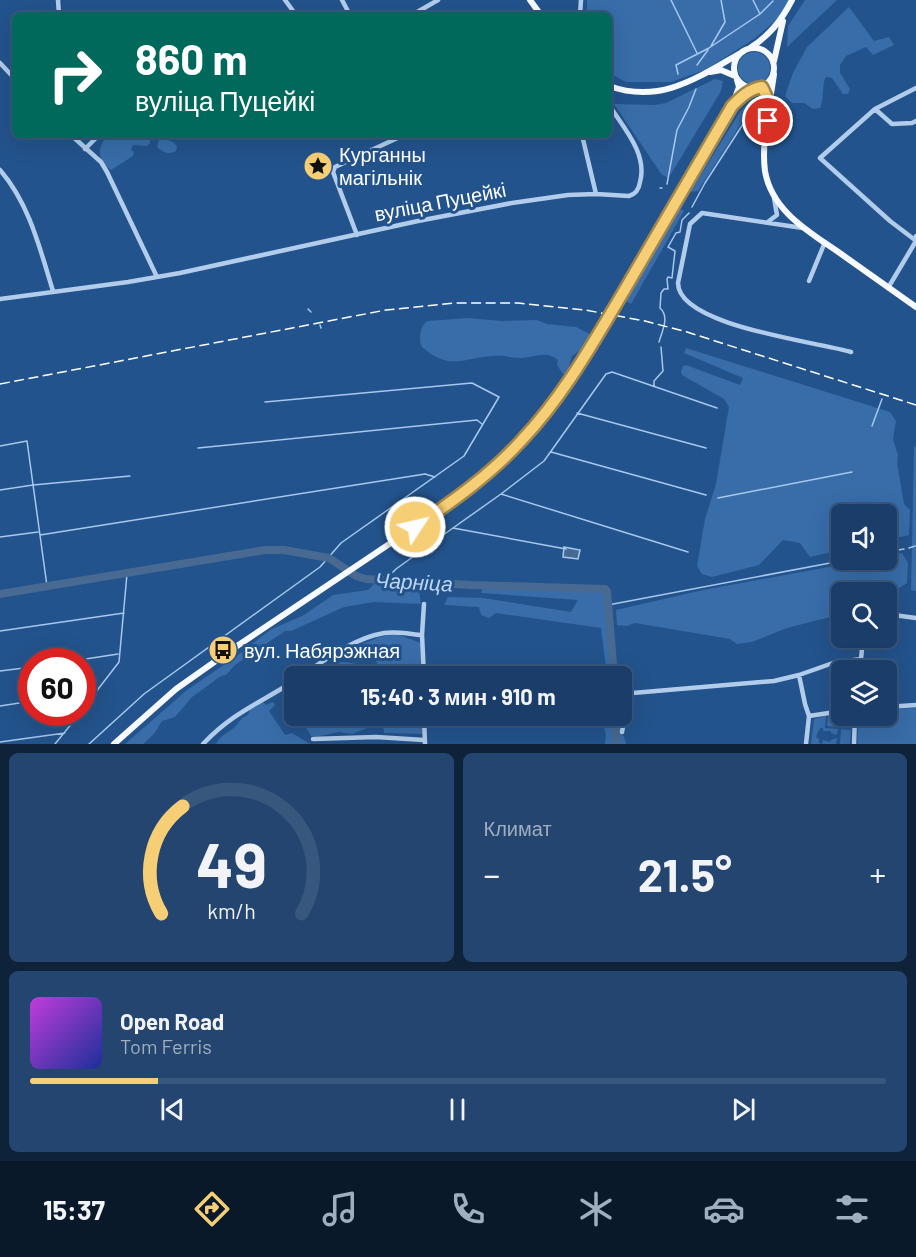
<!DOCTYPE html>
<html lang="ru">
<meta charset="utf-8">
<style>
:root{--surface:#1a3e69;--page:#23456f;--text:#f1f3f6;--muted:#9faec0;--line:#38577d;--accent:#f6ce75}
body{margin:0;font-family:Barlow,sans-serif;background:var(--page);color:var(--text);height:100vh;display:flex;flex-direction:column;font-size:22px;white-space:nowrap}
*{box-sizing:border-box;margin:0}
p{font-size:20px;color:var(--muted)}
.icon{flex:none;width:33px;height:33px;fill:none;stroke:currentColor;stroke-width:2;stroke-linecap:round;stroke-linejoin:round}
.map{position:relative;height:744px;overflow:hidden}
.details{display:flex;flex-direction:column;gap:9px;padding:9px;background:#0e223a;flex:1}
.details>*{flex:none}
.guide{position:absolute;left:12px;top:12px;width:600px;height:126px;border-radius:9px;box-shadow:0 6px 24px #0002,0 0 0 2px var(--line);background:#00695c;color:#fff;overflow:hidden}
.tools{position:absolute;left:831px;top:504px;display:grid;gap:12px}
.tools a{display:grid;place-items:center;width:66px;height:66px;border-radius:9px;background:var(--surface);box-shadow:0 6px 24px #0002,0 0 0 2px var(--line);font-size:30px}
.speed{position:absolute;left:18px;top:648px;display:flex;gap:12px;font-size:30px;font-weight:700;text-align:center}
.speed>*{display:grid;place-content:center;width:78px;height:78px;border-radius:50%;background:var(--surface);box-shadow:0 6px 24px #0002,0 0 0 2px var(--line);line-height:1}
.speed .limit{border:9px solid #d22;background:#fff;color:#111}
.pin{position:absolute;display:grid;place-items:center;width:51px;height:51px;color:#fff;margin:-26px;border:3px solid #fff;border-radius:50%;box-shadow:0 2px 6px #0007}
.me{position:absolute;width:66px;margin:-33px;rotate:55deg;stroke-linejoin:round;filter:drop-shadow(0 0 4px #0008)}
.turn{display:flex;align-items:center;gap:21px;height:126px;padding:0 24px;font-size:27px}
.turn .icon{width:78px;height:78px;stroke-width:2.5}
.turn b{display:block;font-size:42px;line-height:51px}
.big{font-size:45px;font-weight:700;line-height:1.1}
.details .card{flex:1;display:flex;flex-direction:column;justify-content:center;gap:9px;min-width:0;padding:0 21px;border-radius:9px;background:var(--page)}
.details .dial{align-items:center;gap:0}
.dial svg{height:156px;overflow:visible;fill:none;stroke:var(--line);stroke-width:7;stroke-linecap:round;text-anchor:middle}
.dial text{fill:var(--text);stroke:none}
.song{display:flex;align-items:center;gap:18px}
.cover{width:72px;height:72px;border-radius:9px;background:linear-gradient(135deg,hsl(290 70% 55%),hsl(230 70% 35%))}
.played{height:6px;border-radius:3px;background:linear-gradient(90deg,var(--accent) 15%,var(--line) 15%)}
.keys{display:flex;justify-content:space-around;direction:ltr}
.heat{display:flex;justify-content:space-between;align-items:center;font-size:33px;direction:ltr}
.details .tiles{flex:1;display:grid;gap:9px;grid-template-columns:1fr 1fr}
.card:last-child{grid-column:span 2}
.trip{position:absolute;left:284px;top:666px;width:348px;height:60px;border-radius:9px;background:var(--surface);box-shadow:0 6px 24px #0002,0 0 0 2px var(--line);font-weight:700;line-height:60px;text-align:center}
.tabs{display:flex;height:96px;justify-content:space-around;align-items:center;background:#0a192a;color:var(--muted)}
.tabs .icon{width:42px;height:42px}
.tabs .selected{color:var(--accent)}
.tabs b{font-size:27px;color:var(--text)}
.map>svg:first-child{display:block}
</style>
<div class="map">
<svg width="916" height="744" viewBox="0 0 916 744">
<rect width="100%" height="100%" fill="#23538c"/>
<path fill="#386da9" d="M587,0H789L780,17L754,39L705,70L671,82H626L609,73V15H587Z
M805,0H837L787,47L788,26Z
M849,7L874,41L889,37L894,45L873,55L866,47L846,56L840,65V73L850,89L848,94H843L832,78L826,77C821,85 825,97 820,108L813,109L804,103H792L785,96L793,73L807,47Z
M738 68a16 16 0 1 1 32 0a16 16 0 1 1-32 0Z
M715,79L723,81L721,91L671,174L667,177L662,175L614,104L655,105L666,103Z
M752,99L755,102L698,191L690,192L740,112Z
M109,135H150V143L147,146L133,145L131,150L134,152L133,156L111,170C97,160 96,147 109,135Z
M165,139L173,142L177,146L176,151C168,155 164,153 157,147L159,140Z
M680,209L684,211L631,304L626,301Z
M468,318L501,321L537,320L547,324L576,327L590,334C589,344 580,351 572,356L567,373L563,374L557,365L558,360C546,350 535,357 522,358C512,358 503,355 493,356C462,358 450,371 422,347C418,339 420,327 427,321Z
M686,348L890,412L896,421L893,439L898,455L897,463L904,504L910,510L909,535L887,540L886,514H842L841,550L810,557L800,543L783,540L759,565L712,577L702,574L697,566L705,519L716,484L729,407L724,399L682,375L681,372L683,366L686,365L740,385L743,378L684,353Z
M916,446V591L911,590L914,447Z
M902,553L908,563L907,583L899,588L896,600L887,601L886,592H842L841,606L837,613L830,617L787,628L752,642L737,644L730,639L635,623L626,626L617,625L616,610L703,590L867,560H886L887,556Z
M374,584L418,585L421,604L374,602L344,607L291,631H285L235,665L226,675L221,676L192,697L175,717L162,721L154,734L143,744H125L187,690L234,658L270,630L304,615L333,595L368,590Z
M483,587L604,592L611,676H607L601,628L496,613L489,618L481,615L479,607L444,605L448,597L483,598L571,612L578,600L481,593Z
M394,633L421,643L423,676H378L377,663L370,650L346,651L377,638Z
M341,662C353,662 362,667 373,664V671L364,676H314Z
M621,700H623C624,708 626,720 619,725L620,734L624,736L626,744H605L606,734L604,728L608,723L609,716H621Z
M263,702L266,705L273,702L275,705L269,711L285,735L292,733L310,744H216C221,735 226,734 234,728C240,722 238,720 248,715L250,709Z
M916,708V744H857L859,716H886L887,709Z
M841,714L852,716L851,728L827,726L828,716Z
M299,716H366L367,728L352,734L339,732L320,736H311Z
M382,716H423V734L384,733Z
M826,716L825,728L838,729L837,735L831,733V731H823V728H820L816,737L819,739V743L822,744L823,740L830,742L831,740L837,738L836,744H811L814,719Z
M841,729L851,730L850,744H840Z"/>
<path fill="#476992" stroke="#a6c8ec" stroke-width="1.5" d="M564,547L580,550L578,559L563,557Z"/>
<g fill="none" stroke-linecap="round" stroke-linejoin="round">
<path stroke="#a6c8ec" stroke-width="1.5" d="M671,0L697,53
M753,0L760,14L773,1
M711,46L725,22L721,0
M697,65L708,50
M678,74L676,65L709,48L760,14
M667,184L677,130L689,107L696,89
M660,188H662
M692,207L705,183L754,107L762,103
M308,309L311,312
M320,325L321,328
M659,342C662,331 670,317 660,308L661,293L664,289H668L667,279L668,277L672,278L675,251L668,247L676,233L680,232L682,220L689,213
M654,386V381L663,371L661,347
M577,413L706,448
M872,426L882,399
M0,446L27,441L47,586
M198,448L477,420L482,424
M551,452L706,495
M0,490L33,485L130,476
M501,494L544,461L606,374L612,372L717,408
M718,498L852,472
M453,528L501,494L688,552
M40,535L425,474L435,477
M0,537L38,532
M909,548L915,546
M886,552L904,549
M385,580L396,569L453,528L566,549
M608,605L846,560
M0,631L124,613
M66,662L118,654
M0,671L32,667
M82,694L96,692
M0,706L32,701
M82,710L119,662L127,574
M0,742L65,733
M55,744L81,712
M89,744L144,694L320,567L341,543L464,456L499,397L472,383L265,402"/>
<path stroke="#476992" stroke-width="8" d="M0,594L265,550H284L329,558L356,576L366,579L471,585L605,589L607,591L614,676
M616,716V744"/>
<path stroke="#b2cdeb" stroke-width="4.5" d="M58,0L59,15
M285,0L296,15
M342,0L350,15
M412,15L438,0
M580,15L581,0
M0,63L15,79
M875,109L916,88
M916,121L912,123L892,124L875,109L820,158L890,221L915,240L916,236
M71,135L101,162L107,172L157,277
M582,135L596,194
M85,149L99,135
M0,170C29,203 40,249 53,291
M769,221L777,215L774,198
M803,228L702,213L690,224L678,283C678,326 818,342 851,352
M357,235L333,172L335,167L404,135
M809,281L825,242
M888,288L916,241
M0,299L128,282L180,273L418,221L512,203L568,195L596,194L629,196C636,194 639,189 640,182C648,154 623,127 609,105
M886,614L916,618
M860,670L863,638
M799,675L805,704L809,716L806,744
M301,676C325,660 354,638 384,633C396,631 410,634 422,635
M424,676L422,635L424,604
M621,694L774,681L799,675L833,663L861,659
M886,707L916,705
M424,716L425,744
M809,716L842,711
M622,732L629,693
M313,739L376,737L424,740
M203,744C232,713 260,703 294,681
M854,744L855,716"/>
<path stroke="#f6fafe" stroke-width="6" d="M530,0L541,15
M734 68a20 20 0 1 1 40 0a20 20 0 1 1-40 0Z
M750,48C770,35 781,21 792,0
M774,61L783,21
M710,72L721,70L735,76
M774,74C770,104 761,142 765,171C772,213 813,234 844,256C868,273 892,290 916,307
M609,86C662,105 700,76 744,51
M734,103L745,93L755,88
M623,292L732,106L739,87L737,80
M114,744L176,689L237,646L449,504C475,484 501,464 523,440C553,407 576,371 599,333"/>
<path stroke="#fff" stroke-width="1.5" stroke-dasharray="10 4.5" stroke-linecap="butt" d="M0,384L386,310L454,303H518L585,310L645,321L687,332L916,405"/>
<path stroke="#f6fafe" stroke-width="6" d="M599,333L623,292"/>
</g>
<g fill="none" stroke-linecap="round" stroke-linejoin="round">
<g stroke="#a0864c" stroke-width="15">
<path id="route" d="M415,527C453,501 490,475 521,441C563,397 593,343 624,291C660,229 696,167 732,106C741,97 749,89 762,87C769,100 770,107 768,121"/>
</g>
<use href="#route" stroke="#f6ce75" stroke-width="10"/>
</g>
<defs>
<g id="sight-disc" transform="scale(1.5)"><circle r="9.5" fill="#f6ce75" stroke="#23538c"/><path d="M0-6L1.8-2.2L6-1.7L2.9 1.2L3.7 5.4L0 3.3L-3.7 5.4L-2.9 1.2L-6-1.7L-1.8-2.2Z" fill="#111"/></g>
<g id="bus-disc" transform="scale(1.5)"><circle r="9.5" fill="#f6ce75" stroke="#23538c"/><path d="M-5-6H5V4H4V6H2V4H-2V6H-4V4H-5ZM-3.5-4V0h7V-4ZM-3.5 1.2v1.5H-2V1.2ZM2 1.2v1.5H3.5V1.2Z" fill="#111"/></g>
</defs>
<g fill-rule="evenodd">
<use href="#sight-disc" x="318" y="166"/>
<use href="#bus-disc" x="223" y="650"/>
</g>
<g text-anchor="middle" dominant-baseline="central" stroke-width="6" stroke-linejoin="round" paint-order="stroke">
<g font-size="20" fill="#fff" stroke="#23538c" text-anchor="start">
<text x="339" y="154">Курганны<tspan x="339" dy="23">магільнік</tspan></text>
<text x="244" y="650">вул. Набярэжная</text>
</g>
<g font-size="20" fill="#fff" stroke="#23538c">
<text transform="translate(440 201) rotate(-11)">вуліца Пуцейкі</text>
</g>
<g font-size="21" font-style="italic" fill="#bed6f2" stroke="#23538c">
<text transform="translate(414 581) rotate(3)">Чарніца</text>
</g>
</g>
</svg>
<div class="tools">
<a><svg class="icon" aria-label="sound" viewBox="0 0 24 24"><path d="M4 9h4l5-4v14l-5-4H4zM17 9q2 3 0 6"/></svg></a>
<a><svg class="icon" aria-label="search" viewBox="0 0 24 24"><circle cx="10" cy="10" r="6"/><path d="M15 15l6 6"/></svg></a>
<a><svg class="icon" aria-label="layers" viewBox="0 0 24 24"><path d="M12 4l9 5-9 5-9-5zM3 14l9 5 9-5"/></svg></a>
</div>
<div class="speed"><div class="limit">60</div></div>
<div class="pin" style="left:768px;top:121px;background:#d93025"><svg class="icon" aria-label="arrive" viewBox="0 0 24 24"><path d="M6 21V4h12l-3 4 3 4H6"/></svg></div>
<svg class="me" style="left:415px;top:527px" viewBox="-20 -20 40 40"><circle r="17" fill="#f6ce75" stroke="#fff" stroke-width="3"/><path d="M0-11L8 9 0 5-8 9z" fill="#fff"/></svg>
<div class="trip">15:40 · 3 мин · 910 m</div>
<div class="guide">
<div class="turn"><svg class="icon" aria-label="right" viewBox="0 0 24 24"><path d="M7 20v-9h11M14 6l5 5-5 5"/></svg><div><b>860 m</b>вуліца Пуцейкі</div></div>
</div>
</div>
<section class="details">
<div class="tiles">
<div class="card dial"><svg viewBox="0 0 100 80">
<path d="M14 69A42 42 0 1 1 86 69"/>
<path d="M14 69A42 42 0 0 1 25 14" stroke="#f6ce75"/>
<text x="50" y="56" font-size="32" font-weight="700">49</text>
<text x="50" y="72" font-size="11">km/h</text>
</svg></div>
<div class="card"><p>Климат</p>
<div class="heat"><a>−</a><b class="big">21.5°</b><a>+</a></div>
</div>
<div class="card">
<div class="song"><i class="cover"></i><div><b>Open Road</b><p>Tom Ferris</p></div></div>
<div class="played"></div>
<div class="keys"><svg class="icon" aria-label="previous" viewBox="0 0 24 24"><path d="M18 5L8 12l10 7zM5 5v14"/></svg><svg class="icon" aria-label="pause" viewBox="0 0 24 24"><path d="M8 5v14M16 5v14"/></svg><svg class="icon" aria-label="next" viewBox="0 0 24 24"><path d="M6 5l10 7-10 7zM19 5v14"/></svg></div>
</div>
</div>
</section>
<nav class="tabs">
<b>15:37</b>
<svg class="icon selected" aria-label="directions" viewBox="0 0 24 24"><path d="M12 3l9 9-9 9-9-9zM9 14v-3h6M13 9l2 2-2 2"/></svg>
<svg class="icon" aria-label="music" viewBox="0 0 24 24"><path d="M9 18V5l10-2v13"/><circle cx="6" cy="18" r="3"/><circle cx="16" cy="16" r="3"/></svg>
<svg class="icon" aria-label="phone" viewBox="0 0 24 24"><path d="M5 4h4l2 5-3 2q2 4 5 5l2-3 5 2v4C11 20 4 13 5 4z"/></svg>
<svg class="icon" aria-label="climate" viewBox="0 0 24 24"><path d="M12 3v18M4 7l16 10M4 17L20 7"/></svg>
<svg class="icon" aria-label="car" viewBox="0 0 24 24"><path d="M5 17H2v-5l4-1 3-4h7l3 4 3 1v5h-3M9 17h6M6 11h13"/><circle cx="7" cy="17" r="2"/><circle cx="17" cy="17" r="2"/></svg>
<svg class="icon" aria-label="filters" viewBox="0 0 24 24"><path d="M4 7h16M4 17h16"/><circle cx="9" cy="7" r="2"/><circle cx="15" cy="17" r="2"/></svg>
</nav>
